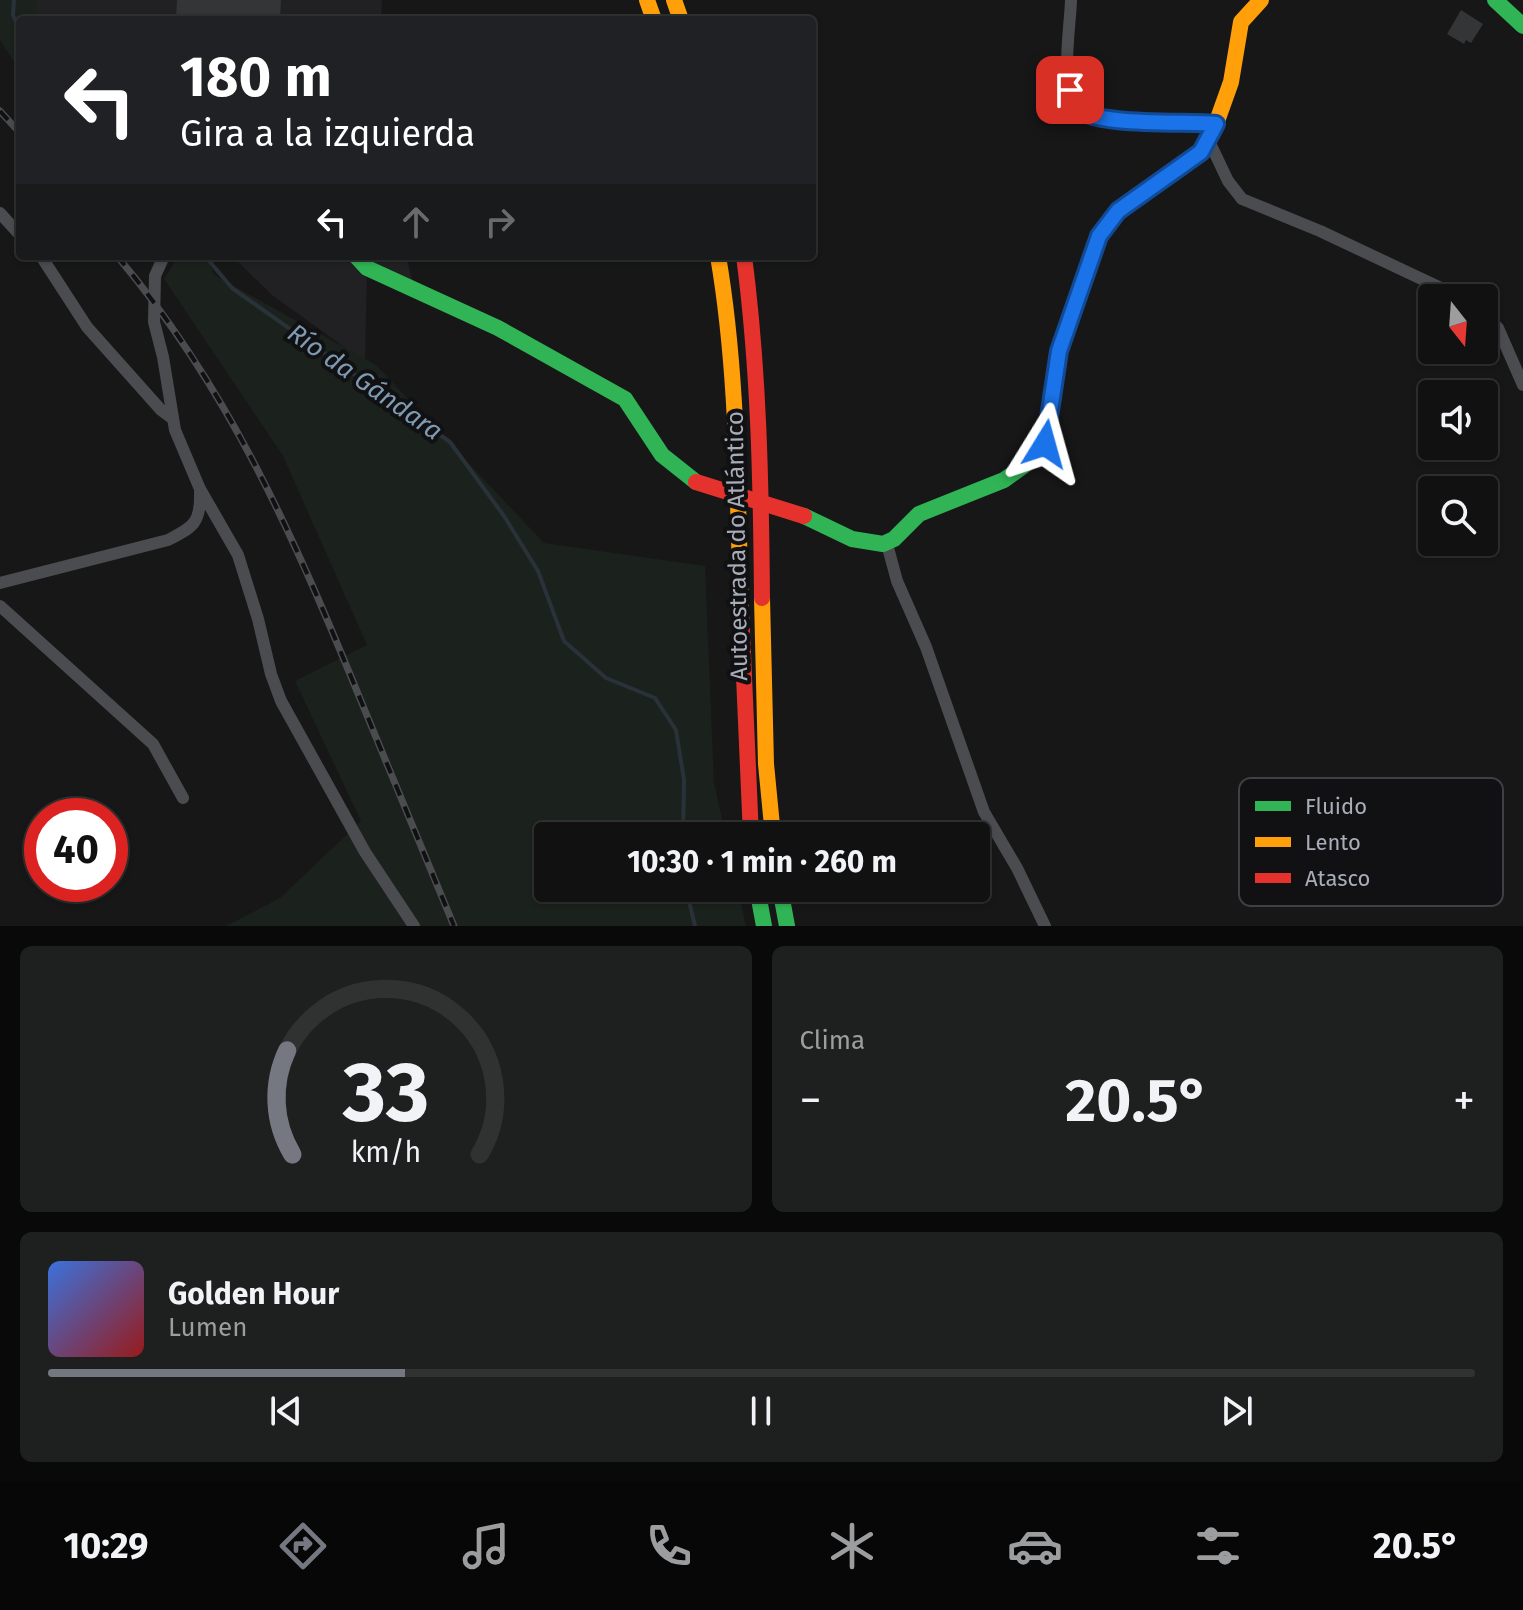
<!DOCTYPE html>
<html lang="es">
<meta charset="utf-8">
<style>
:root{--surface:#111;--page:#1e1f1f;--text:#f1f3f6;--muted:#9c9d9f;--line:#303131;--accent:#757880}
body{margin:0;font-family:"Fira Sans",sans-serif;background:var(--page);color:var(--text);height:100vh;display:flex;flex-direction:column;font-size:30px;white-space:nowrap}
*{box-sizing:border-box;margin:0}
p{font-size:26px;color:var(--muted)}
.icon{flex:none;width:44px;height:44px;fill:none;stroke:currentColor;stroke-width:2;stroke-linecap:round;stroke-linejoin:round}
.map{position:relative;height:926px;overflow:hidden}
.panel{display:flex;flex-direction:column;gap:20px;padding:20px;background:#090909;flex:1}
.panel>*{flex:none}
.guide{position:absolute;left:16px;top:16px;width:800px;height:244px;border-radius:8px;box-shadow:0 2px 6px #0004,0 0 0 2px var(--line);background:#202124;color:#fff;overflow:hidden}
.needle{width:52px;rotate:163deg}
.buttons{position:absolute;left:1418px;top:284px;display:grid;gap:16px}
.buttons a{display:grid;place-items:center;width:80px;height:80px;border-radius:8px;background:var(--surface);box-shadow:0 2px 6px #0004,0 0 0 2px var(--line);font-size:40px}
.speed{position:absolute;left:24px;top:798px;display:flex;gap:16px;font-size:40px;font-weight:700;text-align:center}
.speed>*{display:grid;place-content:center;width:104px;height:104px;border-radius:50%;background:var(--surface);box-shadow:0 2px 6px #0004,0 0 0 2px var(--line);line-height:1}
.speed .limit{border:12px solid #d22;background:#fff;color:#111}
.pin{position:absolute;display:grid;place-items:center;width:68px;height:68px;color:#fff;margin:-34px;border-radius:16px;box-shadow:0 4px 12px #0006}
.me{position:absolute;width:88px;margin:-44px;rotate:8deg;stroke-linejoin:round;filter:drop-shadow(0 0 6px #0008)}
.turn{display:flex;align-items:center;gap:28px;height:168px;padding:0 32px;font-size:36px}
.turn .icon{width:104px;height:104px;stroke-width:2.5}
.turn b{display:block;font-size:56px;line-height:68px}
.lanes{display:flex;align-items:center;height:76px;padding:0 32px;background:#0003;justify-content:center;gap:40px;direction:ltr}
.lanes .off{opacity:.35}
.big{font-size:60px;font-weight:700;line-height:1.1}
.panel .tile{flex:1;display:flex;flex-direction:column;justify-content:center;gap:12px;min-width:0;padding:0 28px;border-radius:12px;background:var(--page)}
.panel .dial{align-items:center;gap:0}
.dial svg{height:208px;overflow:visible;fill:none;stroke:var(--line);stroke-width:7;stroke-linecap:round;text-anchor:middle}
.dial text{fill:var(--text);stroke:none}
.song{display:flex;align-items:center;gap:24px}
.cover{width:96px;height:96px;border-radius:12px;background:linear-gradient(135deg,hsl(220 70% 55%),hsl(0 70% 35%))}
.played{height:8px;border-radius:4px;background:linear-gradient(90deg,var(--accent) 25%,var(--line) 25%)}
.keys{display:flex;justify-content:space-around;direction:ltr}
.heat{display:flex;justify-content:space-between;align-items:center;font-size:44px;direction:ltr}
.panel .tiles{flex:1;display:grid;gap:20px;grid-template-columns:1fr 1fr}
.tile:last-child{grid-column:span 2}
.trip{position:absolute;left:534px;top:822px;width:456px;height:80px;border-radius:8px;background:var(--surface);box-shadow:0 2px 6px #0004,0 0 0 2px var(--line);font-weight:700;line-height:80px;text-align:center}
.tabs{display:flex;height:128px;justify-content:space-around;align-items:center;background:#070707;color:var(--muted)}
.tabs .icon{width:56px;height:56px}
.tabs .selected{color:var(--accent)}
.tabs b{font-size:36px;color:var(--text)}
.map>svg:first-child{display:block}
</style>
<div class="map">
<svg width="1523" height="926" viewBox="0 0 1523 926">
<rect width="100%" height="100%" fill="#171717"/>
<path fill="#212124" d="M37,0H382L381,20H37Z
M232,256H406L415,290L367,269L365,362L272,295Z"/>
<path fill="#1b211c" d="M0,0H37V20H20V71L0,40Z
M179,256H207L214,275L376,365L544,543L705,566L714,783L726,836H548V888H738L746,926H226L280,898L361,821L295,681L367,645L283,456L164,279Z"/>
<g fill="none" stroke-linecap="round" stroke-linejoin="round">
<path stroke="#2a3239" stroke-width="4" d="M14,0L13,15L20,31
M205,256L232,288L450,442L504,516L538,571L564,641L606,678L655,698L676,730L684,780L683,836
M686,888L695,926"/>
</g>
<path fill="#343537" d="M177,0H281L280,20H176Z
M1461,10L1483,24L1471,43L1466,40L1464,44L1447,34Z"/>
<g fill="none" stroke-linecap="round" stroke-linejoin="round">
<path stroke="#4b4c50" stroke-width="12" d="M1071,0C1070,30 1060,83 1076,109C1115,128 1173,120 1216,124
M1209,141L1228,181L1242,199L1320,231L1462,298
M0,213L20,235
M41,256L87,327L161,410L173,419
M164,256L155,276L154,322L163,357L175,430L200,489L238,555L258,619L271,674L281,701L365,852L414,926
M1484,315L1498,328L1523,385
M887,544L897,581L926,647L984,812L1017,868L1045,926
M0,583L168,540C194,527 201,522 200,492
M0,606L153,744L183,798"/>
<path stroke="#30b455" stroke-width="16" d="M1495,0L1523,26
M356,256L367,268L498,328L625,399L662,455L696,482
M804,516L852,539L883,544L894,539L919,514L1004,480L1033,459L1045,444L1059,351L1099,236L1118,211L1167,176
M757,888L764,926
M780,888L787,926"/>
<path stroke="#ff9f0a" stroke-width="16" d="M647,0L654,20
M674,0L681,20
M1167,176L1201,152L1216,124L1231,82L1241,22L1261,0
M718,256C738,373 737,491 741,608
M762,598L766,764L773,836"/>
<path stroke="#e5322d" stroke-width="16" d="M744,256C759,370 761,483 762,598
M741,608L751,836"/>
<g stroke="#4b4c4f" stroke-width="7">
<path id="rail" d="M0,111L20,133
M117,256C231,391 295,540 361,701C392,776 423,851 454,926"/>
</g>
<use href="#rail" stroke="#111113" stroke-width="4" stroke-dasharray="12" stroke-linecap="butt"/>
<path stroke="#e5322d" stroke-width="16" d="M696,482L804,516"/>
</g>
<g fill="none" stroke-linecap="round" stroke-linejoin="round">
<g stroke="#114b97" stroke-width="20">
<path id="route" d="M1045,444L1059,351L1099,236L1118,211L1201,152L1216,124C1187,121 1093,127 1075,107C1071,102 1071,96 1070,90"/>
</g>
<use href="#route" stroke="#1a73e8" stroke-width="14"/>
</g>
<g text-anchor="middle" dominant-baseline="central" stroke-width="8" stroke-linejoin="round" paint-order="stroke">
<g font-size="24" fill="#a8adb8" stroke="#111113">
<text transform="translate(737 546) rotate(-91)">Autoestrada do Atlántico</text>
</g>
<g font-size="26" font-style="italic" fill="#7f9bb3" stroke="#111113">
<text transform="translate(365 382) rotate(35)">Río da Gándara</text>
</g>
</g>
<rect x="1239" y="778" width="264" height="128" rx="12" fill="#111113" stroke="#3e4045" stroke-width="2"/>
<rect x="1255" y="801" width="36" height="10" fill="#30b455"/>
<rect x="1255" y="837" width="36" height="10" fill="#ff9f0a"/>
<rect x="1255" y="873" width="36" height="10" fill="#e5322d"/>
<g font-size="22" fill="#a8adb8">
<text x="1305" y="814">Fluido</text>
<text x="1305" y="850">Lento</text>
<text x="1305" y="886">Atasco</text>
</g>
</svg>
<div class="buttons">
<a><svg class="needle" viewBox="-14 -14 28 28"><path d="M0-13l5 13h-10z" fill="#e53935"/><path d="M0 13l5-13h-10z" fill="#9c9d9f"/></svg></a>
<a><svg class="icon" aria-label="sound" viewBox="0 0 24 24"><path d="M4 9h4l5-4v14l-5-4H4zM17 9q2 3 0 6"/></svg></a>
<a><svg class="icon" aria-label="search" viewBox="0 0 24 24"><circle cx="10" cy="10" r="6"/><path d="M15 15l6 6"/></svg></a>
</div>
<div class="speed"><div class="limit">40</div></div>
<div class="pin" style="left:1070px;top:90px;background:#d93025"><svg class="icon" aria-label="arrive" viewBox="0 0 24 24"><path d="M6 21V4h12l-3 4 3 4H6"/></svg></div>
<svg class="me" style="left:1045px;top:444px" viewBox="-20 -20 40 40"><path d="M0-17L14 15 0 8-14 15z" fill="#1a73e8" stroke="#fff" stroke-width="4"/></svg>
<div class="trip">10:30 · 1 min · 260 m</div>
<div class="guide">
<div class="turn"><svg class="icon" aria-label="left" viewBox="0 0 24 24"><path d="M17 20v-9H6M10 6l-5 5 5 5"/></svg><div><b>180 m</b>Gira a la izquierda</div></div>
<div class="lanes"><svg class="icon" aria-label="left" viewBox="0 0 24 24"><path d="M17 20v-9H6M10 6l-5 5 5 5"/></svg><svg class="icon off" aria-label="ahead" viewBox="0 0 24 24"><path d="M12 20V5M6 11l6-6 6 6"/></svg><svg class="icon off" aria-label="right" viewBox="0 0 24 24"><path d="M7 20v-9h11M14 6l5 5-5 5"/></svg></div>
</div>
</div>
<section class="panel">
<div class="tiles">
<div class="tile dial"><svg viewBox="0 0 100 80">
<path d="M14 69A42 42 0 1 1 86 69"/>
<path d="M14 69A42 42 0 0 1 12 29" stroke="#757880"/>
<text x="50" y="56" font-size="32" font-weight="700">33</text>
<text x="50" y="72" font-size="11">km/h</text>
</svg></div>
<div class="tile"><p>Clima</p>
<div class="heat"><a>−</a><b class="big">20.5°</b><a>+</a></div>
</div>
<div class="tile">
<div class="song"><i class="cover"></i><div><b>Golden Hour</b><p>Lumen</p></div></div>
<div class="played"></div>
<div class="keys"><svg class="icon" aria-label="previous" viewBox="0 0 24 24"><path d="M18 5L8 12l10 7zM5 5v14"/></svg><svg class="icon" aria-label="pause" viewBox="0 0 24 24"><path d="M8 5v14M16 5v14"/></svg><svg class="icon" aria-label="next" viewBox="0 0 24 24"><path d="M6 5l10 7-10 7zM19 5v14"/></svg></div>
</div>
</div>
</section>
<nav class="tabs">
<b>10:29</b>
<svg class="icon selected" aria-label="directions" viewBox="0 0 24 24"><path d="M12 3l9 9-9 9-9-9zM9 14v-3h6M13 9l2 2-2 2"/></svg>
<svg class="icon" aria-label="music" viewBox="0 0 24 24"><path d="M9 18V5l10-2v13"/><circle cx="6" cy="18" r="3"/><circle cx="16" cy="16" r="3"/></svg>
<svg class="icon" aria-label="phone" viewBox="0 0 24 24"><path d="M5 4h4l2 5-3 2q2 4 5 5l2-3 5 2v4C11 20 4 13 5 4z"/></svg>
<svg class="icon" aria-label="climate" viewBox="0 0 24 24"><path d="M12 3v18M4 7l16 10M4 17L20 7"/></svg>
<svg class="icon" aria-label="car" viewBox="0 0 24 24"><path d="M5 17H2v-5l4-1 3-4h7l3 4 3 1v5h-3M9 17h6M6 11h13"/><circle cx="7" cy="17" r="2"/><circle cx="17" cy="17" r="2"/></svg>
<svg class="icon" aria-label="filters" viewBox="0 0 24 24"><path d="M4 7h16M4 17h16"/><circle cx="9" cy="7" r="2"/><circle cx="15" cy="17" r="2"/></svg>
<b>20.5°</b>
</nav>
